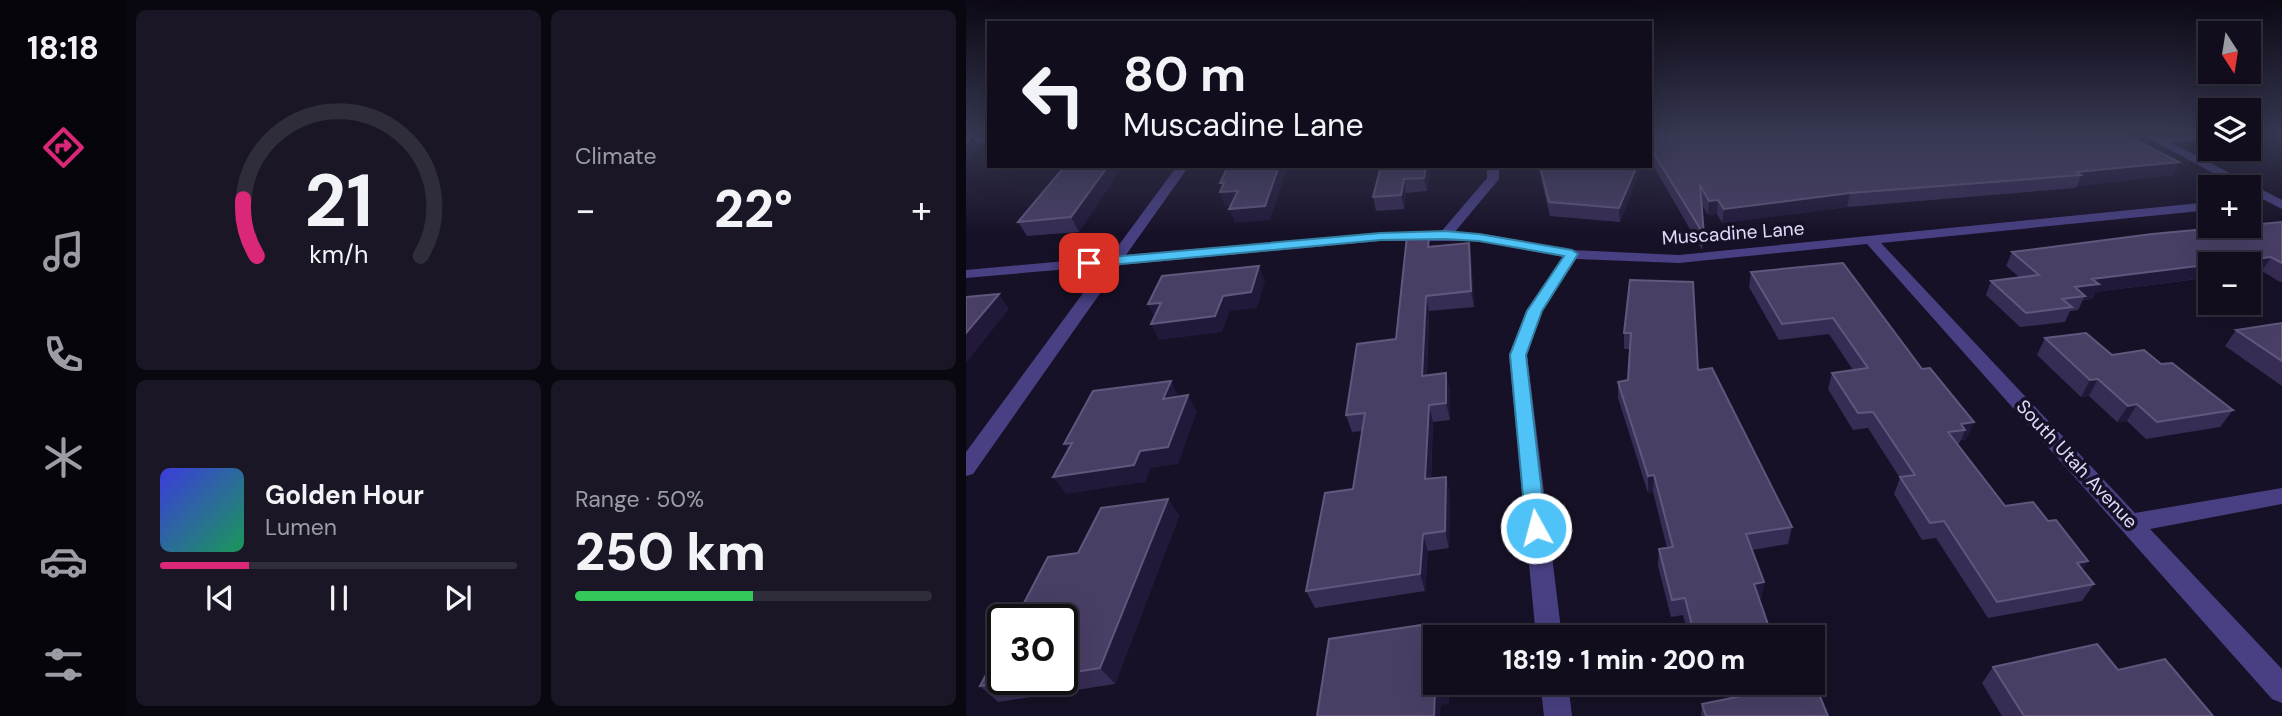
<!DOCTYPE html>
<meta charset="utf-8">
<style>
:root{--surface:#110d1d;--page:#1a1626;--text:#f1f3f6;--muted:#9c9ca4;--line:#302d3b;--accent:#db2777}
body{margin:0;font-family:"DM Sans",sans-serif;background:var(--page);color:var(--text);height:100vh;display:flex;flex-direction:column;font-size:26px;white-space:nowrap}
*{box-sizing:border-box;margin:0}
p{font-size:23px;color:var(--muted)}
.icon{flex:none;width:38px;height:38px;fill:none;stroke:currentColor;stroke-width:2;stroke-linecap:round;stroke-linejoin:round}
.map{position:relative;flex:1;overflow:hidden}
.side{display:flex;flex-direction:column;gap:10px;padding:10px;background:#090710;width:840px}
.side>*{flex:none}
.banner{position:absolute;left:21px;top:21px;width:665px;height:147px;border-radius:0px;box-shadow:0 7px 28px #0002,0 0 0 2px var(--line);background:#110d1d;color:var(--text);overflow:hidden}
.needle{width:46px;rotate:168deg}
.tools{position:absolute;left:1232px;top:21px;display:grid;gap:14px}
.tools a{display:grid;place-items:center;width:63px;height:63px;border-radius:0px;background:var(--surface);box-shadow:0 7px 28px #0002,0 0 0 2px var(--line);font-size:35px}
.speed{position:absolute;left:21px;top:604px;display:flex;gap:14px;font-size:35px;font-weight:700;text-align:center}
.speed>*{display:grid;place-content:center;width:91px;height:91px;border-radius:50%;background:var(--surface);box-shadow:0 7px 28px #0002,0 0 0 2px var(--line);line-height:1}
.speed .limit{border:4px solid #111;border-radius:10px;background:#fff;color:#111}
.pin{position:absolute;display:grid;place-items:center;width:60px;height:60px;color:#fff;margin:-30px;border-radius:14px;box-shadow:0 4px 10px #0006}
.me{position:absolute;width:77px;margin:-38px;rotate:353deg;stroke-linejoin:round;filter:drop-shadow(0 0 5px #0008)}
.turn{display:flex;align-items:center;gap:24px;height:147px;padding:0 21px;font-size:32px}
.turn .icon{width:91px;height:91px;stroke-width:2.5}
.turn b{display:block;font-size:49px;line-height:60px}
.big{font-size:52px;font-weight:800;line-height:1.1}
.side .tile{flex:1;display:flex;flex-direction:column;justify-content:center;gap:10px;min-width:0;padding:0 24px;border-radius:10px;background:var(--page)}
.side .dial{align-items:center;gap:0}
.dial svg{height:182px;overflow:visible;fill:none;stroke:var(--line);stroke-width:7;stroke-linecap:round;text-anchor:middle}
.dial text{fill:var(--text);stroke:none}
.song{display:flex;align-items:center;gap:21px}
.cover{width:84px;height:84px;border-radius:10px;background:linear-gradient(135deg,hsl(240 70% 55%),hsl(150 70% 35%))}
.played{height:7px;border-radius:4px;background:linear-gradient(90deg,var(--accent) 25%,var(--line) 25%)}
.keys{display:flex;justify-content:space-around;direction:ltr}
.heat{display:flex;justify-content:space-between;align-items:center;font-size:38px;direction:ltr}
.charge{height:10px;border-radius:5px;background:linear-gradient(90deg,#34c759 50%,var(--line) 0)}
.side .tiles{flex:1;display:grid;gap:10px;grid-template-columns:repeat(2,1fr)}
.trip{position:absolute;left:457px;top:625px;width:402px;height:70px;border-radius:0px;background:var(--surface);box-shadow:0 7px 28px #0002,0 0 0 2px var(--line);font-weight:800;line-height:70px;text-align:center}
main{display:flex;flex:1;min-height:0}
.tab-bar{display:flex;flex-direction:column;width:126px;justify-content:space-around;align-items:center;background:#07050c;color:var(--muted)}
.tab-bar .icon{width:49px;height:49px}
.tab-bar .current{color:var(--accent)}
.tab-bar b{font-size:32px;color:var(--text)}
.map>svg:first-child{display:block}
</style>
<main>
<nav class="tab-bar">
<b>18:18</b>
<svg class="icon current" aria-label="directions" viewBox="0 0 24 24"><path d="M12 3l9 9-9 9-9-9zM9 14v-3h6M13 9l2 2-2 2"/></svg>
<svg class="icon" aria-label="music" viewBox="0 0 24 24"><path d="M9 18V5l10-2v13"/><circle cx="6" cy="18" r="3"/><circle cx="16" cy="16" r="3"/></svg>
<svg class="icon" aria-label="phone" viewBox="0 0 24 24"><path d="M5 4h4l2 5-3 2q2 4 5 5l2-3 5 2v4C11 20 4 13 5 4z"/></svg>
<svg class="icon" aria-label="climate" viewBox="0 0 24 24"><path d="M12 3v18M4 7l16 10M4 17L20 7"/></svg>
<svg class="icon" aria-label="car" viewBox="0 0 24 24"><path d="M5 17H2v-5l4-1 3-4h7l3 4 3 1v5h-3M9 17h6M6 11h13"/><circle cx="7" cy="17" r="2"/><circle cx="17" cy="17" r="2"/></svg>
<svg class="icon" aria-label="filters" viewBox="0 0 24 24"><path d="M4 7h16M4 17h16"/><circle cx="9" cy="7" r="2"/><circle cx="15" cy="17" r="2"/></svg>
</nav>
<section class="side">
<div class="tiles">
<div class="tile dial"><svg viewBox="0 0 100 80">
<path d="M14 69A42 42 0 1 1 86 69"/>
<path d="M14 69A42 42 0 0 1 8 44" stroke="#db2777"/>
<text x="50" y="56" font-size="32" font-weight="700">21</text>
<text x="50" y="72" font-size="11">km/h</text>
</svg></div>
<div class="tile"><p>Climate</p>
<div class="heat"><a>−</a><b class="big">22°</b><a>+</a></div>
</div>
<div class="tile">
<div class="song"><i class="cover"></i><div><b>Golden Hour</b><p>Lumen</p></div></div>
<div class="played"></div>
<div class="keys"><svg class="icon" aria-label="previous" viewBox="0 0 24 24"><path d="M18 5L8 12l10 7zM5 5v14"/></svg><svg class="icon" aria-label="pause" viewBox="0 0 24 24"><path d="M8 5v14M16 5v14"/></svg><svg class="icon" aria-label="next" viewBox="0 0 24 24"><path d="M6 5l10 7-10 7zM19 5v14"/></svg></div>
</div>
<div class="tile"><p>Range · 50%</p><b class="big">250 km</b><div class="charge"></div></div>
</div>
</section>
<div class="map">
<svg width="1316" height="716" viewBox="0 0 1316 716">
<rect width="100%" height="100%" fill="#171127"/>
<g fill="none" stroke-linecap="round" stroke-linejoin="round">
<path fill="#484082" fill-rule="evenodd" d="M1175,134L1193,137L1244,134V139L1204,142L1316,200V209L1283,192V187H1273Z
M23,137V143L0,144V138Z
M211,166H223L160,255L414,233H474L521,178V166H533V179L488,233H513L606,250L713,255L1244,202V210L915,243L1169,513L1316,488V504L1184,529L1316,669V703L1306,699L901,244L713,263L610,259L576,311L561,355L596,637H570L543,355L560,311L597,257L513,241H414L154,265L7,474L0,476V452L137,266L0,278V270L144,257Z
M574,682H602L606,716H578Z"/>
</g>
<path fill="#372c53" d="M684,134L1207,175L1111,186L1109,188L881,207L756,223L751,214L742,215L735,203L738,235L736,250L684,160Z
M99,166L113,232L61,236L52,222Z
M415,166H464L461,191L440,193L438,209L410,211L407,197Z
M572,166H676L654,222L584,216Z
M1316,222V282H1314L1296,271L1129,292L1126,299L1117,300L1112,310L1104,311L1099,322L1054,327L1020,295L1025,281L1053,277L1040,266L1046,252Z
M503,243L505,258L508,307L463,311L461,376L484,390V420L467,422L465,479L480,477L484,494L483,548L462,551L459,591L349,608L340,591L387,489L396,431L386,432L380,415L430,339L464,246Z
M785,272L956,369L1008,422L1000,439L995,440L992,445L1039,506L1116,570L1128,584L1116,601L1022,618L970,538L956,540L928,494L934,478L902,428L887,430L862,389L866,373L887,370L863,334L813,340L783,287Z
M664,280L732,370L826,527L822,544L786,550L798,582L795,599H793L806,637H723L717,615L705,617L692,566L693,549L701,548L687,492L682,493L652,398V382L662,380L664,349H658V333Z
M1316,323V386L1259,346L1270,330Z
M1079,338L1146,355L1195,364L1267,410L1254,427L1180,439L1161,421L1151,422L1123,396L1115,397L1071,355Z
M202,499L213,516L149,684L32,702L14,686L37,679H96V620L112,553Z
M1027,667L1152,670L1247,716H1036L1016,683Z
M736,704L862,716H735Z"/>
<path fill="#22193a" d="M6,137L14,150L0,161V142Z
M1213,162L1207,175L1111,186L1115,175L1111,172Z
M142,166H158L113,232L105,217Z
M313,166H322L304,220L269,223L263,209Z
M460,166H464L461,191L458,178Z
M671,166H676L654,222L653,208Z
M438,179L440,193L438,209L435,195Z
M254,183H258L272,191L277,205L259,206L254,192H257Z
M884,193L881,207L756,223L758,209Z
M752,200L751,214L742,215L743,201Z
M503,243L505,258L508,307L505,291Z
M1305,257L1296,271L1283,272V264H1245Z
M1244,264V277L1129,292L1126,299L1117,300L1119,296L1109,287L1126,279Z
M293,266L299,281L291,308L264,311L256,332L193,340L185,324L257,296Z
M33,294L43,309L0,363V333Z
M460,296L463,311L460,393L456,376Z
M195,303L190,320L182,304Z
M480,373L484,390V420L480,403Z
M1132,379L1123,396L1115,397L1124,380Z
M205,381L213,398L197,399Z
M222,395L231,412L212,464L185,468L179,482L100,494L87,477L174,451Z
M1171,404L1161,421L1151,422L1162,406Z
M463,405L467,422L464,497L459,479Z
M1008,422L1000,439L995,440L999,430L995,424Z
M106,443L110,461L98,444Z
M688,475L687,492L682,493V476Z
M480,477L484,494L483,548L479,531Z
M202,499L213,516L149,684L134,668Z
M457,534L462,551L459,591L454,574Z
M1122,561L1111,578V563Z
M798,582L795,599L784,601L788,584Z
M478,682H483V704L475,705L474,716H468L469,689Z"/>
<path fill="#493f65" stroke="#61577d" stroke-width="2" d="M0,134H3L6,137L0,142Z
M684,134H1158L1213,162L1111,172L1115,175L884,193L758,209L752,200L743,201L734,185L738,235L684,147Z
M99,166H142L105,217L52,222Z
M262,166H313L299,206L263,209L272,191L254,192L258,183H254Z
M415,166H460L458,178L438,179L435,195L407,197Z
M574,166H671L653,208L583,202Z
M1316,222V263L1305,257L1126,279L1133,284L1109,287L1119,296L1096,299L1106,307L1060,313L1025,281L1073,275L1046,252L1186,234Z
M441,236L463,238L462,247L503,243L505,291L460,296L456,376L480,373V403L463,405L459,479L480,477L479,531L457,534L454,574L340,591L359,493L387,489L399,413L380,415L391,344L430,339Z
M877,263L956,369L964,368L1008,422L995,424L999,430L982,432L1039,506L1067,502L1082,521L1090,520L1122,561L1111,563L1128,584L1031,602L978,521L964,523L934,477L949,475L907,412L892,413L866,373L902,368L867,318L816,324L785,272Z
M293,266L285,292L257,296L249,316L185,324L195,303L182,304L196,276Z
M664,280L727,282L732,370L746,368L826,527L780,534L798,582L788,584L806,636L798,637H729L719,598L706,600L693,549L707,547L688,475L682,476L652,382L662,380L665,333H658Z
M33,294L0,333V297Z
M1316,323V361L1270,330Z
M1120,333L1146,355L1178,350L1195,364L1206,363L1267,410L1191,422L1171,404L1162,406L1132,379L1124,380L1079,338Z
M205,381L197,399L222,395L202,447L174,451L168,465L87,477L106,443L98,444L127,391Z
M202,499L134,668L96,674V620H49L82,557L112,553L135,508Z
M462,624V634L470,633L469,682H478V688L469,689L468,716H351L363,639Z
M37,643V679H61L14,686Z
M1131,644L1152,670L1199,659L1247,716H1058L1027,667Z
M844,682H848L862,716H740L736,704Z"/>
<linearGradient id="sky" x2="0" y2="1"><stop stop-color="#0d0915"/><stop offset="0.57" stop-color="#363852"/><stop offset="1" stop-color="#363852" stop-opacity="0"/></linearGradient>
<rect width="1316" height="234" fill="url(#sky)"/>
<path fill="#4fc3f7" stroke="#337fa1" stroke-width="2" d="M479,231L513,234L606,250L612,254L576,311L560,355L580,528L577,534L570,536L563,534L560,528L544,355L561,311L598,256L513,241L479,239L414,240L123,267L116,263L123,259L414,233Z"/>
<g text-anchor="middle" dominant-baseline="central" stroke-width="7" stroke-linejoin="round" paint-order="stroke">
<g font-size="19" fill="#e0dafc" stroke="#171127">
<text transform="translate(767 233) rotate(-4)">Muscadine Lane</text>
<text transform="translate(1111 464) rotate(47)">South Utah Avenue</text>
</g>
</g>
</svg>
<div class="tools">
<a><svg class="needle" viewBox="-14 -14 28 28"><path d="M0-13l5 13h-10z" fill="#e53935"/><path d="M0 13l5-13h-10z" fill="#9c9ca4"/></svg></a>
<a><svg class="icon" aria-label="layers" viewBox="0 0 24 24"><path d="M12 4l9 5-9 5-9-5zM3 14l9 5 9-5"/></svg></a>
<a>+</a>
<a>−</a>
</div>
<div class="speed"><div class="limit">30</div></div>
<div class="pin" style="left:123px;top:263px;background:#d93025"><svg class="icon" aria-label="arrive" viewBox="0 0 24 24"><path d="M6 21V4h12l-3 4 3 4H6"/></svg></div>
<svg class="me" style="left:570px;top:528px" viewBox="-20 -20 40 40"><circle r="17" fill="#4fc3f7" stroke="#fff" stroke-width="3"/><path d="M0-11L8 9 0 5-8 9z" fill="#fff"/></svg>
<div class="trip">18:19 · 1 min · 200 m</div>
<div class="banner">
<div class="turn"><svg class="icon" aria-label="left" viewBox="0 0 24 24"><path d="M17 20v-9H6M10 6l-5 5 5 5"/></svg><div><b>80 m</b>Muscadine Lane</div></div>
</div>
</div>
</main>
